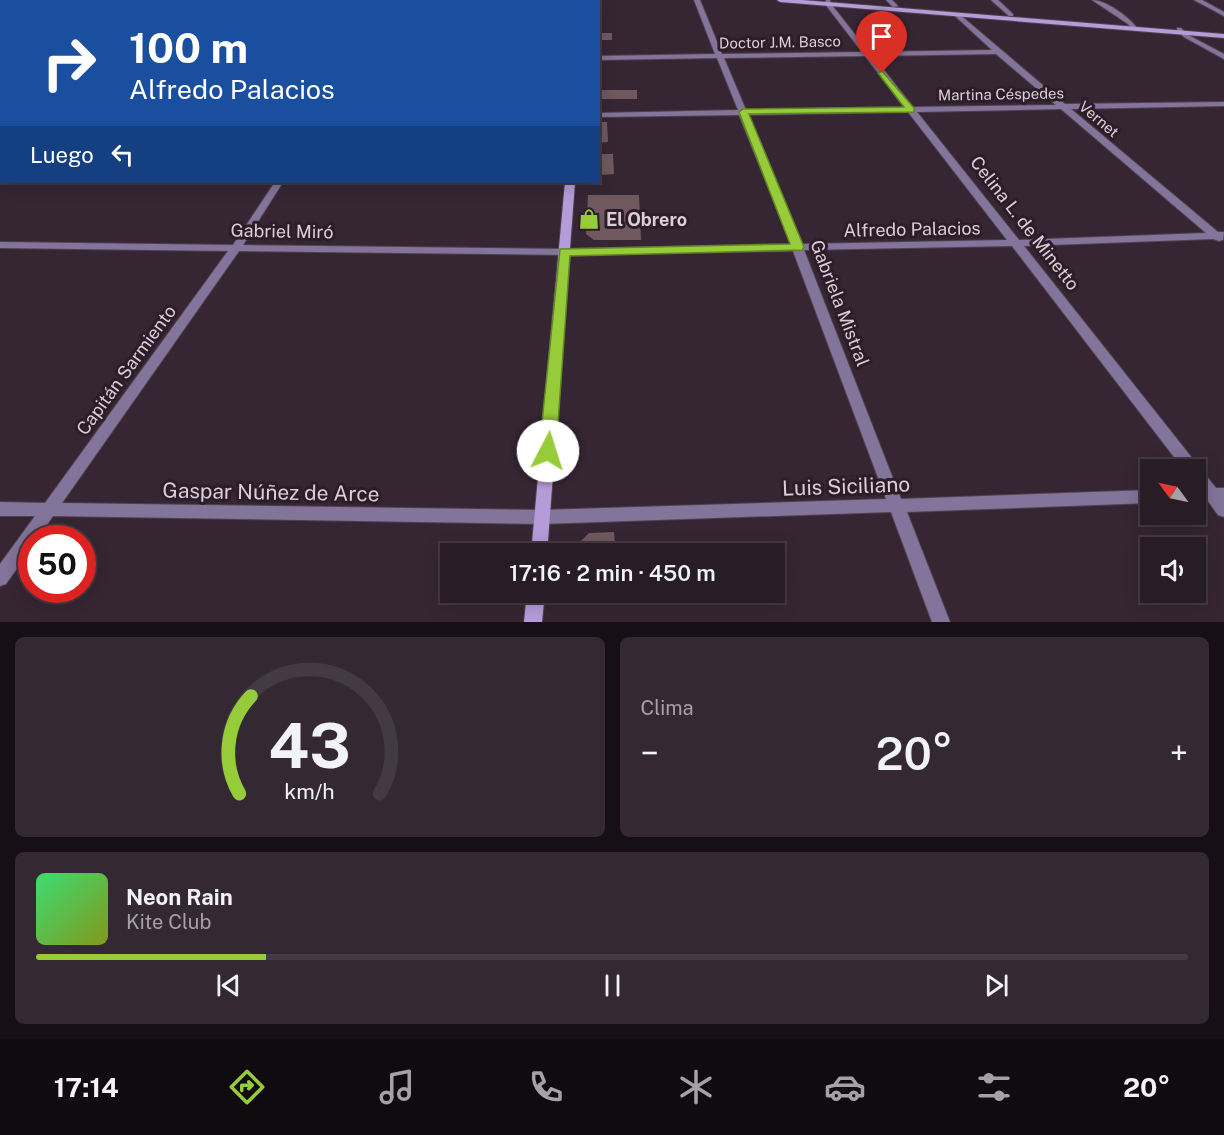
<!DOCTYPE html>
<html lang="es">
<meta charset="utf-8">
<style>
:root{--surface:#281c26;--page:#342932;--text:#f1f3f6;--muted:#a5a1a7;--line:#443a43;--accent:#96cc39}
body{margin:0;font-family:"Public Sans",sans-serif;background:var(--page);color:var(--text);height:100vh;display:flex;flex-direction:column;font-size:22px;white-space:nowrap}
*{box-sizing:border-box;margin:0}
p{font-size:20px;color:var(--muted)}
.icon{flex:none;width:33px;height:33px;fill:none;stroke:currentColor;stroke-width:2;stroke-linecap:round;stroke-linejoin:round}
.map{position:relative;height:622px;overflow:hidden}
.panel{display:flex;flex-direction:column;gap:15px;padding:15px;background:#160f15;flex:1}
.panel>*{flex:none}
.top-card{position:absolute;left:0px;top:0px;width:600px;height:183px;box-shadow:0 3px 15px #0003,0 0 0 2px var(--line);background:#1a4fa0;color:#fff;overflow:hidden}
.needle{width:39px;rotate:303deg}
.fabs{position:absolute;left:1140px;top:459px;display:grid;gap:12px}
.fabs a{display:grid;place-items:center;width:66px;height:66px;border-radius:0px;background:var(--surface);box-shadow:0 3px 15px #0003,0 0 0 2px var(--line);font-size:30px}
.speed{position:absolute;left:18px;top:525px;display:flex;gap:12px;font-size:30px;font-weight:700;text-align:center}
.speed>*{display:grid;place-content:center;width:78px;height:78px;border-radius:50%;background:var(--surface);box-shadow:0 3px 15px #0003,0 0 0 2px var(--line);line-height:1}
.speed .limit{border:9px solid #d22;background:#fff;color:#111}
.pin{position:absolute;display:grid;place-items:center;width:51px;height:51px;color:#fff;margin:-62px -26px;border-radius:50% 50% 50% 0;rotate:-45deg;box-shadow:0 0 6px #0007}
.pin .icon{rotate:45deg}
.me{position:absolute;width:66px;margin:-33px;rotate:5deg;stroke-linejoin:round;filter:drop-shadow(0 0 4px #0008)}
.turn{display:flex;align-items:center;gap:21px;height:126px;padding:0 30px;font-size:27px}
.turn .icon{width:78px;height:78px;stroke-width:2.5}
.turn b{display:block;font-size:42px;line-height:51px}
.then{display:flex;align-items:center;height:57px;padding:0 30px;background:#0003;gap:12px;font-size:22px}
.big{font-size:45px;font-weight:600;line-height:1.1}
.panel .tile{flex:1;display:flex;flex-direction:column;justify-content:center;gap:9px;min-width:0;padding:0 21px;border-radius:9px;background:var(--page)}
.panel .dial{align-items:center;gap:0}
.dial svg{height:156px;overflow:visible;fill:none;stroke:var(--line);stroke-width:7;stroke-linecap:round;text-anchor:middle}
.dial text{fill:var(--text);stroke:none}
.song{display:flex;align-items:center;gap:18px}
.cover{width:72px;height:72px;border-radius:9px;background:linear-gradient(135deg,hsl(140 70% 55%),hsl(70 70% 35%))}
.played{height:6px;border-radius:3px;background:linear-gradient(90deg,var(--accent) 20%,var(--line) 20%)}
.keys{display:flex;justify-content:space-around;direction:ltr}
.heat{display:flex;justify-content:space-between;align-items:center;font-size:33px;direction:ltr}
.panel .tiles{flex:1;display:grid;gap:15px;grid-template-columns:1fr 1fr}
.tile:last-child{grid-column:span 2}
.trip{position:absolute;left:440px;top:543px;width:345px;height:60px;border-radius:0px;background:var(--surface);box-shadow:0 3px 15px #0003,0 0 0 2px var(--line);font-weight:600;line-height:60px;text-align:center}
.tab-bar{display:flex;height:96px;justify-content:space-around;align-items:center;background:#100b0f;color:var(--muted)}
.tab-bar .icon{width:42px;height:42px}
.tab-bar .selected{color:var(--accent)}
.tab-bar b{font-size:27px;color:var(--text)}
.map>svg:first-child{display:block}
</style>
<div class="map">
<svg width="1224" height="622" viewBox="0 0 1224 622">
<rect width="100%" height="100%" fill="#362633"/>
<path fill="#70595e" d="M598,33H612V40H598Z
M598,90H637V99H598Z
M598,122H607L608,142L598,143Z
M598,154H613L614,174L598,175Z
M588,195H639L641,240H594L586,234Z
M614,532L616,554H573V549L589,533Z"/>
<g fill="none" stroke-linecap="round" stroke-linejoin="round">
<g stroke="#50414d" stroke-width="2">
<path id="street" d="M200,0H206L198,2Z
M401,0H407L400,2Z
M694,0H700L722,54L862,52L825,4L826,0H830L831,4L869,52L992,50L954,15L959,14L1065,104L1224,102V106L1071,109L1218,232H1224L1223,240L1219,241L1213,239L1024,246L1200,468L1216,488H1224V517L1218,515L1208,501H1196V489L1199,488L1196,484V470H1184L1012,246L804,250L901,499L1150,490V503L907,512L950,622H932L891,512L542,524L53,516L38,538H32V547L6,584L0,586V564L35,516H0V502L45,503L228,251L0,248V242L233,245L275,182H283L243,245L564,249L791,244L739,115L598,117V113L738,110L717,58L598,60V56L715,54ZM996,54L1056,105L913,107L873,56ZM865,56L904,107L746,110L724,58ZM1061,109L1206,233L1019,240L917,112ZM908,112L1007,240L801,244L748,115ZM239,251L564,255L793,251L886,499L542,510L62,503Z
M886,0H892L898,6L893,7Z
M991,0H998L1013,14V16H1009Z
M1092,0C1106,0 1129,17 1137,28L1132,29L1128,24Z
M1194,0H1202L1224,12V16Z
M0,25H2V29H0Z
M1177,28H1181L1188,35L1224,54V59L1184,37L1177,30Z
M0,109H2V113H0Z
M2,148V154L0,155V149Z"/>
</g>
<g stroke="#50414d" stroke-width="2">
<path id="secondary" d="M582,0H588L581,2Z
M777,0H802L1224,34V38L780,2Z
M565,182H575L547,554H531Z
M527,592H545L542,622H524Z"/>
</g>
<use href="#street" fill="#82749a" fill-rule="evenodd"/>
<use href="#secondary" fill="#b49cd8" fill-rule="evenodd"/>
</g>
<path fill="#96cc39" stroke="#628525" stroke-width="1.5" d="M882,71L914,108V112L749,114L804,247L802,250L570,256L556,451L553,455L548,457L542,455L539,451L560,249L790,244L739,112L743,109L904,107L878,73Z"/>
<defs>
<g id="shop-bare" transform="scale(1.62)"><path d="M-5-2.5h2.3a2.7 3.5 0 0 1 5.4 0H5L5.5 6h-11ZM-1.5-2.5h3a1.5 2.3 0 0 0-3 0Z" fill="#96cc39" stroke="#2c1d29" stroke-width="2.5" paint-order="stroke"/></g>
</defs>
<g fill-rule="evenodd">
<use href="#shop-bare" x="589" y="219"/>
</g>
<g text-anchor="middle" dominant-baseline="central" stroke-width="6" stroke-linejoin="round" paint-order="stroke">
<g font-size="15" fill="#d9cfd7" stroke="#2c1d29">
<text transform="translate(780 42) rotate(-1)">Doctor J.M. Basco</text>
<text transform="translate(1001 94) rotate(-1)">Martina Céspedes</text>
<text transform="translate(1099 119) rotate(40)">Vernet</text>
</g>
<g font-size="18" font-weight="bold" fill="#d9cfd7" stroke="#2c1d29" text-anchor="start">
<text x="606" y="219">El Obrero</text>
</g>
<g font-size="18" fill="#d9cfd7" stroke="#2c1d29">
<text transform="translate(1025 223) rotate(52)">Celina L. de Minetto</text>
<text transform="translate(912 229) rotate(-1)">Alfredo Palacios</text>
<text transform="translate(282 231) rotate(1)">Gabriel Miró</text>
<text transform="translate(840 303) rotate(69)">Gabriela Mistral</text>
<text transform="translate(126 370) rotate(-54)">Capitán Sarmiento</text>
</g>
<g font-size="21" fill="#d9cfd7" stroke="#2c1d29">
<text transform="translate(846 486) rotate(-2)">Luis Siciliano</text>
<text transform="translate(271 492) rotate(1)">Gaspar Núñez de Arce</text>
</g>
</g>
</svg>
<div class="fabs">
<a><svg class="needle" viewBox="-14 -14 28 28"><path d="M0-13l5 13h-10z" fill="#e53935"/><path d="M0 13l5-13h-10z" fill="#a5a1a7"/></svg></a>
<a><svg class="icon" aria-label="sound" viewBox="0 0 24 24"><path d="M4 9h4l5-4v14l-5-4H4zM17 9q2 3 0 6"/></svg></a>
</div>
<div class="speed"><div class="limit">50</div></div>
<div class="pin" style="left:882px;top:73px;background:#d93025"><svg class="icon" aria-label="arrive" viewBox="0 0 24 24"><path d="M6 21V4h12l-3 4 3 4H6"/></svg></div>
<svg class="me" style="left:548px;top:451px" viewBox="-20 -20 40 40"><circle r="19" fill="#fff"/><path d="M0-13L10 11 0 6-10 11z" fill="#96cc39"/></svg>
<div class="trip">17:16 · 2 min · 450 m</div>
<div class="top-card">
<div class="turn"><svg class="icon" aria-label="right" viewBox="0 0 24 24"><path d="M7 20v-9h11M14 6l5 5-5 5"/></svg><div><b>100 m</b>Alfredo Palacios</div></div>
<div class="then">Luego<svg class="icon" aria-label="left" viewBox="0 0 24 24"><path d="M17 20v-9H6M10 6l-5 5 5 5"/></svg></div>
</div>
</div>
<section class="panel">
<div class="tiles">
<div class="tile dial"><svg viewBox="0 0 100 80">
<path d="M14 69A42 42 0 1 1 86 69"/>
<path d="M14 69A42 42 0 0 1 20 19" stroke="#96cc39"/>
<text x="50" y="56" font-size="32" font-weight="700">43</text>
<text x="50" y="72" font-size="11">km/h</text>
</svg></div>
<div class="tile"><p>Clima</p>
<div class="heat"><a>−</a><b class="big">20°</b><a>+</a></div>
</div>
<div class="tile">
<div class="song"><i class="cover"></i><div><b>Neon Rain</b><p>Kite Club</p></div></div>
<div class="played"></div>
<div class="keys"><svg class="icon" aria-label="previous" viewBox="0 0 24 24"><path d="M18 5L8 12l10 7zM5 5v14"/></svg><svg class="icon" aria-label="pause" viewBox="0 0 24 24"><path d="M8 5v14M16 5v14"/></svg><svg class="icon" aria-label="next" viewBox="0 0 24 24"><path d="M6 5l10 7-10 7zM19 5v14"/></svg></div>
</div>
</div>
</section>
<nav class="tab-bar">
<b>17:14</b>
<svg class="icon selected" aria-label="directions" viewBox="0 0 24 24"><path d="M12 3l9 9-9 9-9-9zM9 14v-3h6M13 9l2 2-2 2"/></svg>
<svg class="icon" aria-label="music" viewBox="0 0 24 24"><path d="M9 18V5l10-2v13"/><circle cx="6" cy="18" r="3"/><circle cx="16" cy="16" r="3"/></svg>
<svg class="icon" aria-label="phone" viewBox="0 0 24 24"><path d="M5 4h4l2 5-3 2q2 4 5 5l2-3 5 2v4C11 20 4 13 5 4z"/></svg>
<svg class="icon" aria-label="climate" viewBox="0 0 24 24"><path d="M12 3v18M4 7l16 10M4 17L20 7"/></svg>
<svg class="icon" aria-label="car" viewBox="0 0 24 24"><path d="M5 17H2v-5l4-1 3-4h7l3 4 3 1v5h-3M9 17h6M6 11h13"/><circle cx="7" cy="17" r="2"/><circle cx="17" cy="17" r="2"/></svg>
<svg class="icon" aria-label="filters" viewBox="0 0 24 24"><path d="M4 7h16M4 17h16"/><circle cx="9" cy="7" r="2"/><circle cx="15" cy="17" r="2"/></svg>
<b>20°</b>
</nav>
